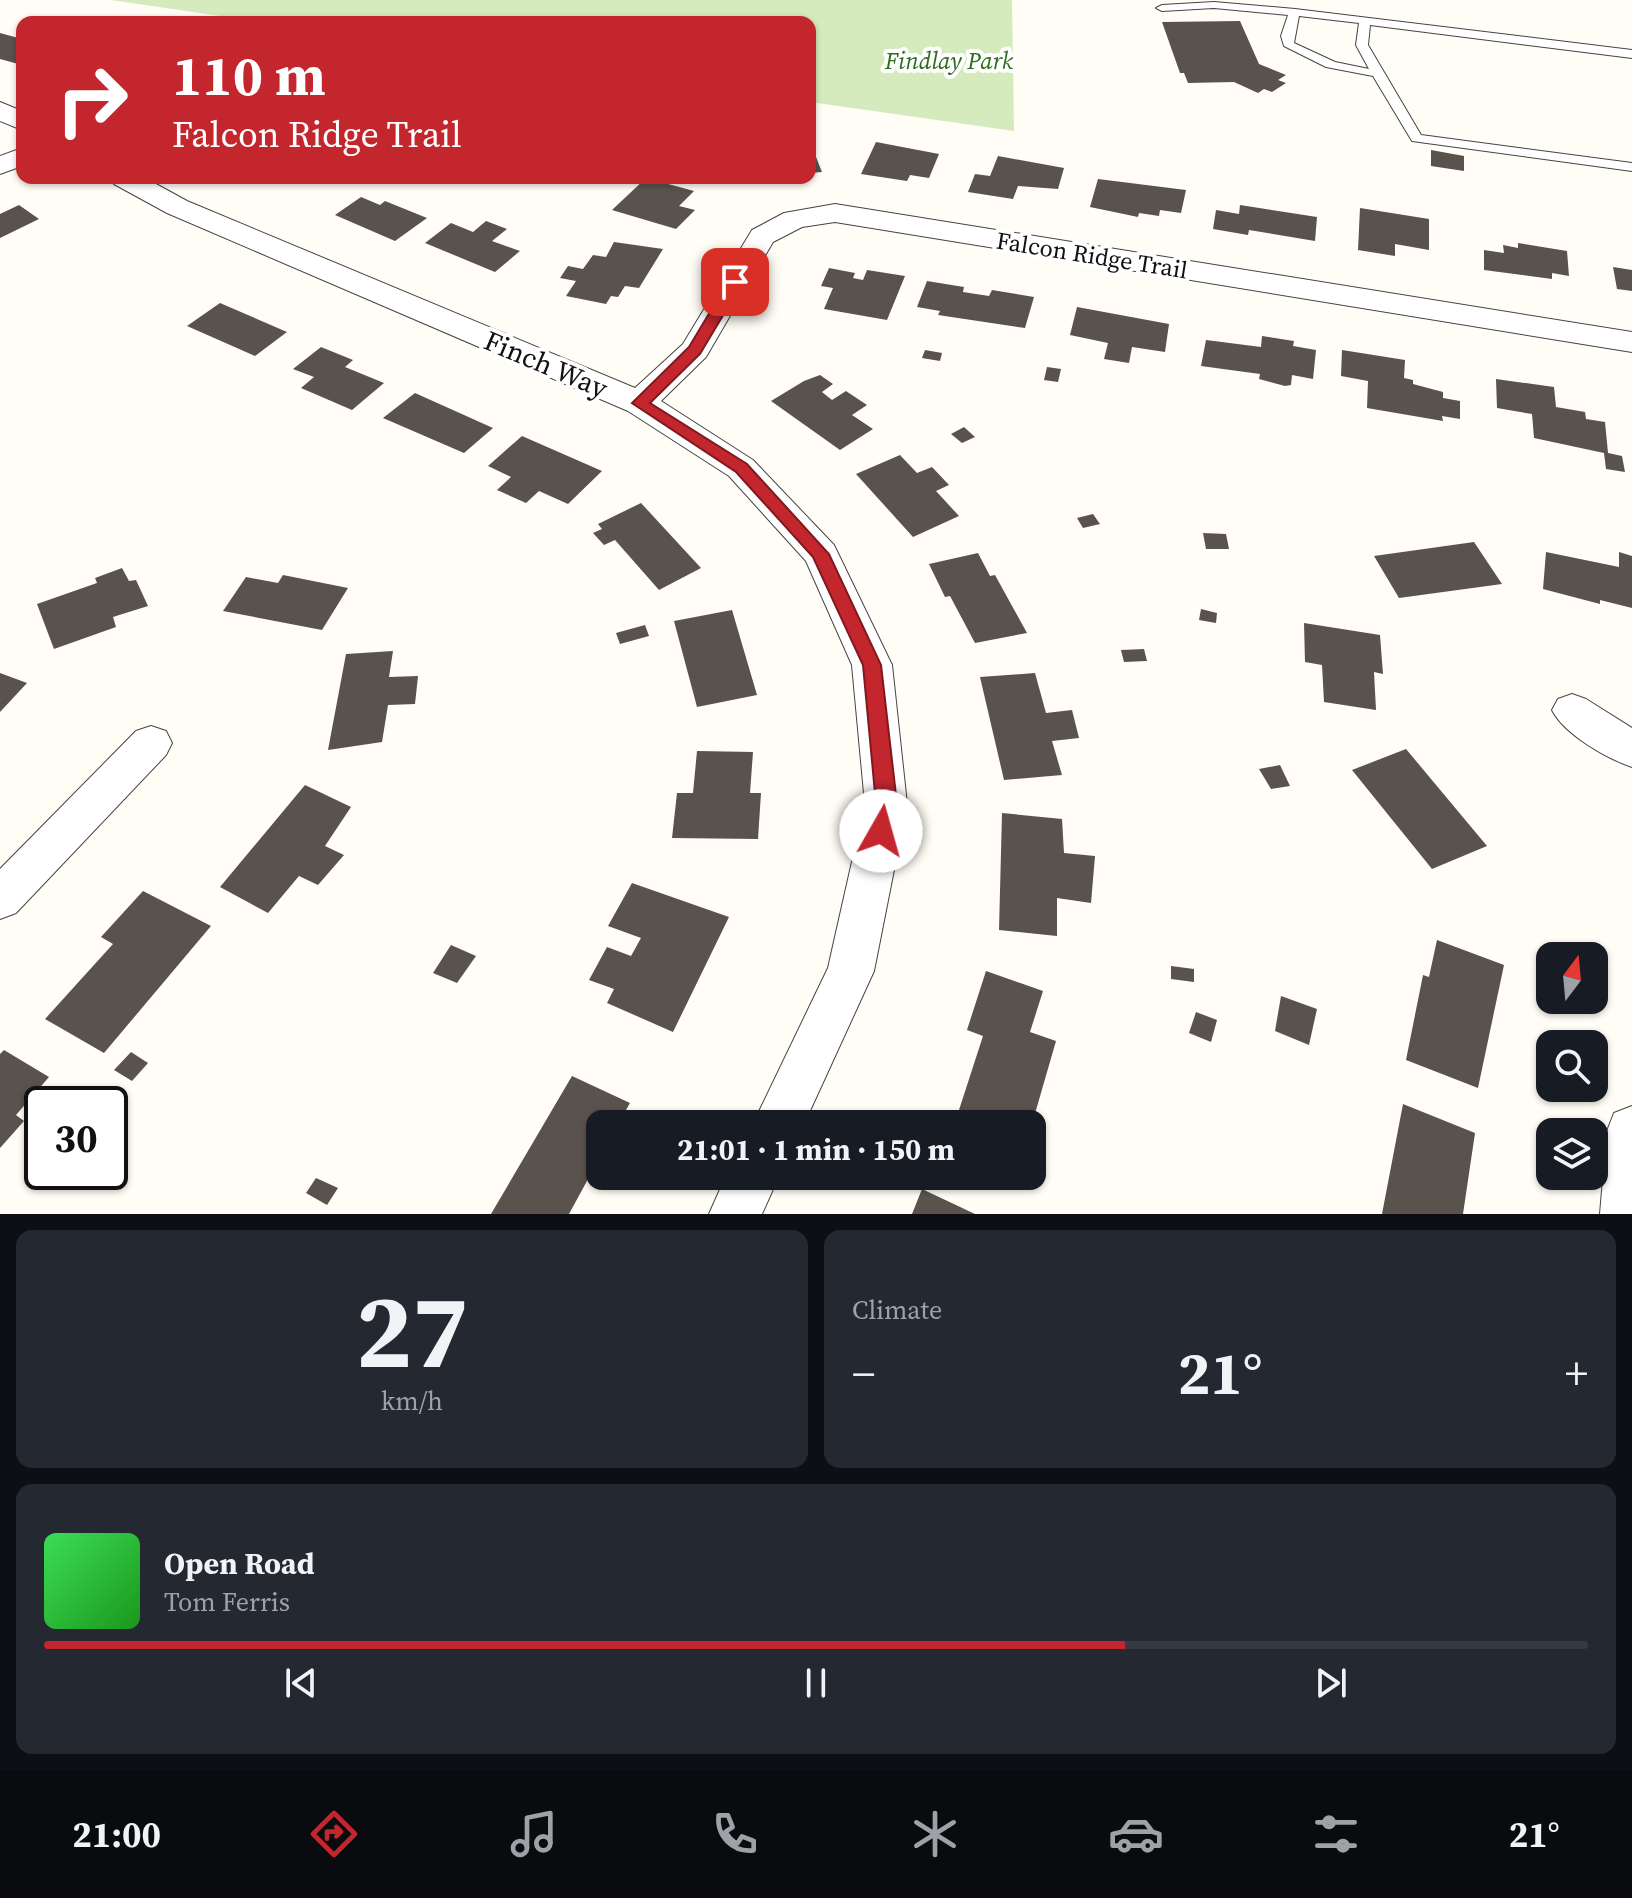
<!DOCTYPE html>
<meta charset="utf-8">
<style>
:root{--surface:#171b24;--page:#242831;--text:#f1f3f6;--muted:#9ea1a6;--line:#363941;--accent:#c4262e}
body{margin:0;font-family:"Source Serif 4",serif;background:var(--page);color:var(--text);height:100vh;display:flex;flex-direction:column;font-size:30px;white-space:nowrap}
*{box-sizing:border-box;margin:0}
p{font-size:26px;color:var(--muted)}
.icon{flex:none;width:44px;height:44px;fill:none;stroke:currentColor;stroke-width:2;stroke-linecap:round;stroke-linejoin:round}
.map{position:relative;height:1214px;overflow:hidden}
.details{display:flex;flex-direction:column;gap:16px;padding:16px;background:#0d0f14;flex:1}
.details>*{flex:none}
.guide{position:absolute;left:16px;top:16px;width:800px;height:168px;border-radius:16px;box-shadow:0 2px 6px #0004;background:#c4262e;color:#fff;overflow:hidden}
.needle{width:52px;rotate:16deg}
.buttons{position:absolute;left:1536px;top:942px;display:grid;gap:16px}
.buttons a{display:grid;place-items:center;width:72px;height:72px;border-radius:16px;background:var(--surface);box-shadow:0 2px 6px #0004;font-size:40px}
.speed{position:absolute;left:24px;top:1086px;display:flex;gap:16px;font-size:40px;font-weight:700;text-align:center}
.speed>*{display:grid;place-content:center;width:104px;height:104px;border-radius:50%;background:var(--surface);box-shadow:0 2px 6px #0004;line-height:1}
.speed .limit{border:4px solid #111;border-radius:12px;background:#fff;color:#111}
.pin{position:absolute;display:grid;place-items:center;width:68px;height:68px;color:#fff;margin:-34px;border-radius:16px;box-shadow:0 4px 12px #0006}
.me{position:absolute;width:88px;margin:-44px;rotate:7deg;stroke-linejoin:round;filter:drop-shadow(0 0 6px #0008)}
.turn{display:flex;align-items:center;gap:28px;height:168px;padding:0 24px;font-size:36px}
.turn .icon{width:104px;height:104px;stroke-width:2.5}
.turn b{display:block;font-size:56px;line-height:68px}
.big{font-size:60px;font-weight:700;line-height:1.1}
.details .card{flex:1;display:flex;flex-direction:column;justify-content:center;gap:12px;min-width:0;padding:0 28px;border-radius:16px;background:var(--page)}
.details .dial{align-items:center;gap:0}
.dial b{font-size:104px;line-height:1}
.song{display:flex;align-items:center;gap:24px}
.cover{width:96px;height:96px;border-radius:12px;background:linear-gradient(135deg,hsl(130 70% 55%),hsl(120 70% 35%))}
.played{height:8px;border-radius:4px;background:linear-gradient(90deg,var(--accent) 70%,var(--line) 70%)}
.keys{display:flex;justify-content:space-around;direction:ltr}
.heat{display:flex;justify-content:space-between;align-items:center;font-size:44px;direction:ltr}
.details .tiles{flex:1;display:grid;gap:16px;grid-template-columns:1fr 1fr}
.card:last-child{grid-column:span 2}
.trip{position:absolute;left:586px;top:1110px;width:460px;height:80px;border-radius:16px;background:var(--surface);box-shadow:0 2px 6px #0004;font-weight:700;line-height:80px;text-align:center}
.tabs{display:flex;height:128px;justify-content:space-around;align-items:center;background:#090b0e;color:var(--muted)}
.tabs .icon{width:56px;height:56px}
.tabs .active{color:var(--accent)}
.tabs b{font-size:36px;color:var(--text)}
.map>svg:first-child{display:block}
</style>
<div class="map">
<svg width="1632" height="1214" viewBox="0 0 1632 1214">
<rect width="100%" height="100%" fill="#fffdf5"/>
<path fill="#d5ebbd" d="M111,0H1012L1014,131L810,102V22H262Z"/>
<path fill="#5a524d" d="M1240,21L1259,64L1286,75L1278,80L1286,83L1272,92L1264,89L1258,93L1234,82L1188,83L1184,73H1180L1162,22Z
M0,33L22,39V65L0,59Z
M810,142L822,172L810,173Z
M876,142L939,154L929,178L910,175L907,181L861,174Z
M1431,150L1464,156V171L1431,166Z
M998,156L1064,168L1058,189L1018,186L1013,199L968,192L975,174L990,176Z
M646,178L694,191L679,206L695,210L676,229L612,210Z
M1098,179L1186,190L1181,213L1160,210L1159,216L1139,213L1138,217L1090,207Z
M361,197L380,205L385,201L427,218L395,241L335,215Z
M19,205L39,219L0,238V214Z
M1240,205L1317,217L1315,241L1249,230L1248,235L1213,229L1216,210L1239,214Z
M1360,208L1429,219V250L1395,244V256L1358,250Z
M486,221L507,229L492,241L520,251L495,272L425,243L451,223L473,232Z
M614,242L663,249L639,288L625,286L618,297L611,296L606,304L566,296L576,281L560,278L568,266L583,269L593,255L606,257Z
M1518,243L1567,251L1569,276L1552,273V279L1484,270V250L1504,253L1503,245L1518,248Z
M1613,267L1632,270V291L1617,289Z
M829,268L855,273L853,278L863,280L867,270L905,276L887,320L824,309L833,288L821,286Z
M927,281L964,287L963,292L989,296L992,290L1034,297L1025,328L938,315L940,311L917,307Z
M220,303L287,332L255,356L187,326Z
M1077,307L1169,324L1165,352L1132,347L1129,363L1104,359L1108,343L1070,335Z
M1262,336L1294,341L1293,346L1316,350L1313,379L1292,375L1291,385L1285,386L1259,379L1260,374L1201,366L1206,340L1261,347Z
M321,347L353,360L345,367L384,383L352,410L301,388L314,377L293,369Z
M925,350L942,353L940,361L922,358Z
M1342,350L1405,360L1404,378L1413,380V384L1443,392V398L1460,401V419L1442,416L1443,421L1367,408L1368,381L1341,376Z
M1047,367L1061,369L1058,382L1044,380Z
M820,375L833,384L822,392L832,400L846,391L867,405L852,415L873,429L840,450L771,401L804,381Z
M1496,379L1554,387L1556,407L1585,412L1586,419L1605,422L1608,453L1622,456L1625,472L1606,469L1604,453L1534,438L1532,414L1497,408Z
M415,393L493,428L464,453L383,418Z
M964,427L975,437L962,443L951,434Z
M522,436L602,471L568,504L539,491L526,503L497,490L511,477L488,466Z
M900,455L917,473L932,467L949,485L936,491L959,516L913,537L856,474Z
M641,503L701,568L659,590L615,540L604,545L593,533L602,529L598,524Z
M1093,514L1100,524L1083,528L1077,518Z
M1203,533L1226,534L1229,549H1206Z
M1474,542L1502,584L1399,598L1374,556Z
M1546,552L1619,567V552L1632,556V608L1600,600V604L1543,589Z
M978,553L990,576L995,575L1027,633L975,643L950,596L945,597L929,564Z
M122,568L129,581L136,580L148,606L113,617L116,627L54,649L37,604L97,583L95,578Z
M283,575L348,588L322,630L223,611L246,577L278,583Z
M1201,609L1217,613L1216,623L1199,620Z
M732,610L757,695L697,707L674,621Z
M1304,623L1380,635L1383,674L1374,672L1376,710L1324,702L1322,665L1305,662Z
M645,625L649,636L620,644L616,633Z
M1144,649L1147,661L1124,662L1121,650Z
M393,651L389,677L418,676L415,704L388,705L382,742L328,750L346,654Z
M0,673L27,683L0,712Z
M1035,673L1046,713L1072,710L1079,738L1052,741L1062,775L1004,780L980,677Z
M1406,749L1487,846L1432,869L1352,770Z
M697,751L753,752L750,793H761L758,839L672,838L677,793H693Z
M1280,765L1290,786L1271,789L1259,769Z
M305,785L351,807L325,846L344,855L318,885L299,876L268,913L220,887Z
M1002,813L1062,819L1064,853L1095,856L1091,903L1057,898V936L999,930Z
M632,883L729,917L673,1032L607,1003L614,989L589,980L607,947L631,956L641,938L608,926Z
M143,891L211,926L104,1053L45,1019L113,944L101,937Z
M1437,940L1504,965L1478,1088L1406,1060L1423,975L1429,977Z
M451,945L476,956L457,983L433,973Z
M1171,966L1194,969V982L1171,979Z
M986,971L1043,991L1030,1032L1056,1041L1032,1124H994L959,1110L983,1036L967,1030Z
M1281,996L1317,1009L1309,1045L1275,1031Z
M1196,1012L1217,1020L1211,1042L1189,1033Z
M4,1050L49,1077L16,1115L24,1121L0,1148V1054Z
M131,1052L148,1063L132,1081L114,1070Z
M572,1076L630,1103L618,1124H600V1157L569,1214H491Z
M1403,1104L1475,1133L1463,1214H1382Z
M316,1178L338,1188L327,1205L306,1193Z
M922,1189L975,1214H912Z"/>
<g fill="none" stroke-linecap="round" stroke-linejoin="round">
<g stroke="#444" stroke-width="2">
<path id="lane" d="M1214,2L1295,9L1632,50V58L1370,25L1368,45L1421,135L1632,163V171L1412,141L1373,76L1326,67L1284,46L1281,36L1288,15L1214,8L1162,11L1156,8L1162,5ZM1299,16L1359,23L1356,45L1369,69L1335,62L1294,43Z"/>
</g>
<g stroke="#444" stroke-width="2">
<path id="street" d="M0,102L22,111V130L0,121Z
M22,148V166L0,174V156Z
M110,178H145L187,201L635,388L683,344L752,230L784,213L835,204L1632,332V352L835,222L802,227L773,242L706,357L661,401L753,460L834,545L892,665L907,804L874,971L804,1124H753L828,968L865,804L852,665L806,561L729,476L628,411L167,213L114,184Z
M1572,694L1586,699L1632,728V767C1606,758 1564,734 1552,710L1558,699Z
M151,726L166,731L172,743L166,755L16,913L0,919V869L136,731Z
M1632,1106V1214H1600L1607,1131L1614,1113Z
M726,1176H779L762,1214H709Z"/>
</g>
<use href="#lane" fill="#fff" fill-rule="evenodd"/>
<use href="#street" fill="#fff" fill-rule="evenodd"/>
</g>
<path fill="#c4262e" stroke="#7f191e" stroke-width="2" d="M735,278L743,282L700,354L650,403L747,464L829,554L881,665L897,804L888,838H873L870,831L876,804L863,665L813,557L736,472L632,403L689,347L728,282Z"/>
<g text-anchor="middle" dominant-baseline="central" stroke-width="8" stroke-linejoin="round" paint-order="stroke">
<g font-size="24" font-style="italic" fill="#2f6b1f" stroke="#fff">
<text x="949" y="60">Findlay Park</text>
</g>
<g font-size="24" fill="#111" stroke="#fff">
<text transform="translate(1092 255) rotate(9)">Falcon Ridge Trail</text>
</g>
<g font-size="28" fill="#111" stroke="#fff">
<text transform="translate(546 364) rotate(23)">Finch Way</text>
</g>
</g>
</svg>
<div class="buttons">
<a><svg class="needle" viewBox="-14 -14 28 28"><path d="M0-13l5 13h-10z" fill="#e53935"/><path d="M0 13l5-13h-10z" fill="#9ea1a6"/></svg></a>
<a><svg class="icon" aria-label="search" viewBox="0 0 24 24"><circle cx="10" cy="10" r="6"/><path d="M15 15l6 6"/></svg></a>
<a><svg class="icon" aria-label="layers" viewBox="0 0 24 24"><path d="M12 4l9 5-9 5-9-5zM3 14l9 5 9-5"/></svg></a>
</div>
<div class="speed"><div class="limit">30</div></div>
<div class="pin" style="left:735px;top:282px;background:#d93025"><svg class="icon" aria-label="arrive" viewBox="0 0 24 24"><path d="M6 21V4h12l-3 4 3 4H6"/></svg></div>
<svg class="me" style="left:881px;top:831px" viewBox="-20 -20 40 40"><circle r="19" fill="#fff"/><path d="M0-13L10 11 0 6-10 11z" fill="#c4262e"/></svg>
<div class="trip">21:01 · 1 min · 150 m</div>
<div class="guide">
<div class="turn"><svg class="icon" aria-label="right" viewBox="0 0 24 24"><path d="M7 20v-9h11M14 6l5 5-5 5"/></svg><div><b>110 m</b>Falcon Ridge Trail</div></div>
</div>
</div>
<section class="details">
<div class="tiles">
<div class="card dial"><b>27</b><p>km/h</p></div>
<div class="card"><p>Climate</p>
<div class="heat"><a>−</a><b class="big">21°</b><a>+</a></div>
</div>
<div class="card">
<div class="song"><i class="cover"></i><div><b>Open Road</b><p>Tom Ferris</p></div></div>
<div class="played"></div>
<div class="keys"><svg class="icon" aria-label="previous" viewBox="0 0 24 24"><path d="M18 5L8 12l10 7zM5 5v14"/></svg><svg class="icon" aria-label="pause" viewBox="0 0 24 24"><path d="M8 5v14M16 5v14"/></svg><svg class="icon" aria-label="next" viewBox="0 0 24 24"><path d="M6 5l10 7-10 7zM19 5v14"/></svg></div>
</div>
</div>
</section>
<nav class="tabs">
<b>21:00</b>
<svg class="icon active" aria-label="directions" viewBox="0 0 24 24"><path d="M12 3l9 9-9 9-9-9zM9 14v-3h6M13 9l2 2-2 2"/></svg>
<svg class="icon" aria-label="music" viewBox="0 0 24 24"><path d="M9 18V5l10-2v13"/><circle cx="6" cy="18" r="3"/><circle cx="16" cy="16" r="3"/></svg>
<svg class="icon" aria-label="phone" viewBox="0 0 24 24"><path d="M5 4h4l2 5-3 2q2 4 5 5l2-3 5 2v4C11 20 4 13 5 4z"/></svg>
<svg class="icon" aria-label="climate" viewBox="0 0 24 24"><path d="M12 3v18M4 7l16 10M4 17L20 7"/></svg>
<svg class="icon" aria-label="car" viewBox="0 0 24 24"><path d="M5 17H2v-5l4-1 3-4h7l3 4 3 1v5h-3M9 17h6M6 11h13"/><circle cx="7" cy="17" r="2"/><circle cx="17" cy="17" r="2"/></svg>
<svg class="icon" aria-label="filters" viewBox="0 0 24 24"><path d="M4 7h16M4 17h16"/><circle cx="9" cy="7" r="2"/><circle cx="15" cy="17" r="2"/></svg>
<b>21°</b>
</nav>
